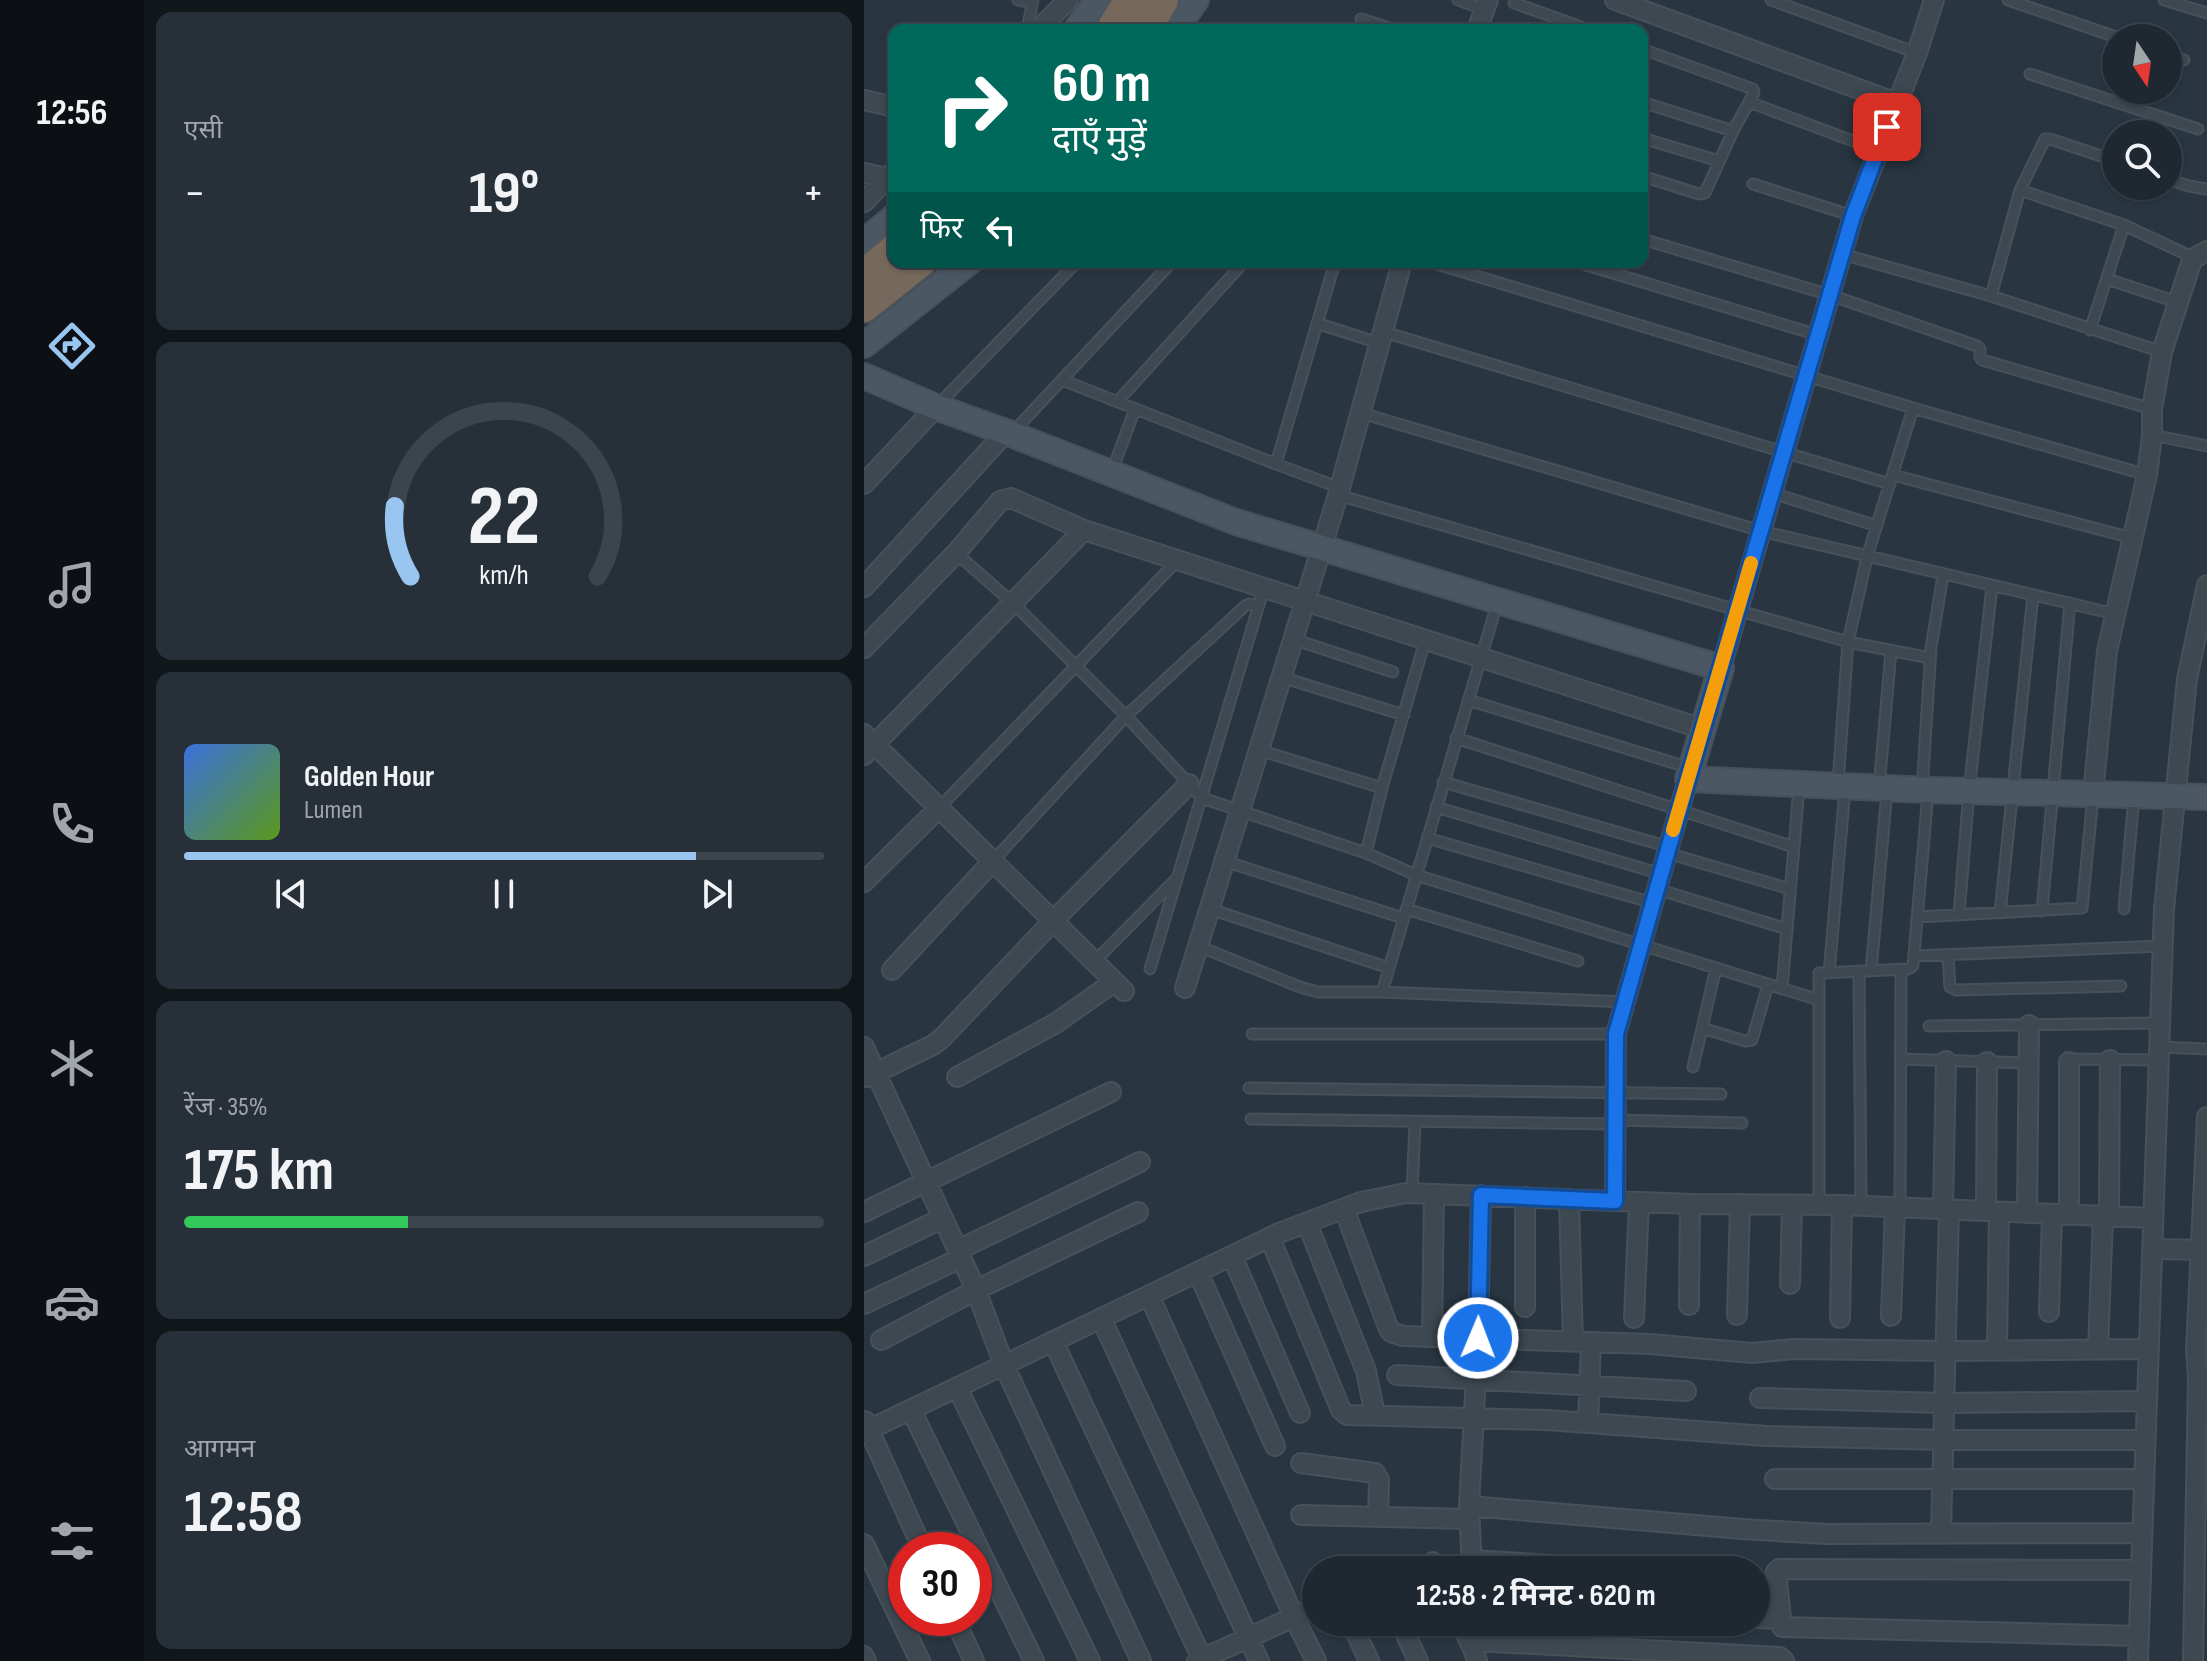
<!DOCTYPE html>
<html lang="hi">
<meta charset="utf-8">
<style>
:root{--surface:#1f2831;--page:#273039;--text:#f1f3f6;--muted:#a1a6ab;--line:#3c444d;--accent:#99c6f1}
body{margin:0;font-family:"Sofia Sans Condensed","Noto Sans Devanagari",sans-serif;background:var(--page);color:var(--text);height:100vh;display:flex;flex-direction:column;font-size:30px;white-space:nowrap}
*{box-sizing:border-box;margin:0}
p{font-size:26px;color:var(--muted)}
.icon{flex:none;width:44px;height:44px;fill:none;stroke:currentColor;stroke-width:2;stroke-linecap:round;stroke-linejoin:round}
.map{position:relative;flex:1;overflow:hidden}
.details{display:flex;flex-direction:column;gap:12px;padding:12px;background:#11161b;width:720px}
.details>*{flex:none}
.hud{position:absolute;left:24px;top:24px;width:760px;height:244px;border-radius:16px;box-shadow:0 2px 6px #0004,0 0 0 2px var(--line);background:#00695c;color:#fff;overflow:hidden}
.needle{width:52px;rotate:167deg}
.fabs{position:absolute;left:1238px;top:24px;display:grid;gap:16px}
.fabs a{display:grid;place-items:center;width:80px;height:80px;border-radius:50%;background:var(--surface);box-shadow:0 2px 6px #0004,0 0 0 2px var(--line);font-size:40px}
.speed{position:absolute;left:24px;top:1532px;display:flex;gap:16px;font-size:40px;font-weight:700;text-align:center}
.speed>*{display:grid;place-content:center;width:104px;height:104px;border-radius:50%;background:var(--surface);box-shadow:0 2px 6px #0004,0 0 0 2px var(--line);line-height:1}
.speed .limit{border:12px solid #d22;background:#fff;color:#111}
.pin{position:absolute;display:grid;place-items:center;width:68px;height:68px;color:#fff;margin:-34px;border-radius:16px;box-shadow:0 4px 12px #0006}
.me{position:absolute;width:88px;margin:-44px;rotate:1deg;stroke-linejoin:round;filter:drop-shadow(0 0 6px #0008)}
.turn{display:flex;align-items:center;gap:28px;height:168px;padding:0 32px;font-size:36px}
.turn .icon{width:104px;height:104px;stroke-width:2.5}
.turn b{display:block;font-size:56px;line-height:68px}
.then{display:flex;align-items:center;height:76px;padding:0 32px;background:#0003;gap:16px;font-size:30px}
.big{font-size:60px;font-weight:700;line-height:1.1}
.details .card{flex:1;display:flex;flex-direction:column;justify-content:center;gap:12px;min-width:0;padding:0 28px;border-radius:16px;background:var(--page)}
.details .dial{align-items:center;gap:0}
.dial svg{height:208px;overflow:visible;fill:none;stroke:var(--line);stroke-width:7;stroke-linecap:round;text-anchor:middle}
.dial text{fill:var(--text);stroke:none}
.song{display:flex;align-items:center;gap:24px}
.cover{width:96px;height:96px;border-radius:12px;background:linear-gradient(135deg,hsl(220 70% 55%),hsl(90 70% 35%))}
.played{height:8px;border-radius:4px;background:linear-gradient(90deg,var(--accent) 80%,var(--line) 80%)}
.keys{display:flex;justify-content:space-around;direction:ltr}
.heat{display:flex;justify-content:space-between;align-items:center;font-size:44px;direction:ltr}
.charge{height:12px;border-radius:6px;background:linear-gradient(90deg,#34c759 35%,var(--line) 0)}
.trip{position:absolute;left:438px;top:1556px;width:468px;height:80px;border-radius:40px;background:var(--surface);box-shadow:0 2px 6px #0004,0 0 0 2px var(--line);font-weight:700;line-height:80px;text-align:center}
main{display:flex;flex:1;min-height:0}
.dock{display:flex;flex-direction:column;width:144px;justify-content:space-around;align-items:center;background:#0c1014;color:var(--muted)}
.dock .icon{width:56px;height:56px}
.dock .on{color:var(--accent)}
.dock b{font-size:36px;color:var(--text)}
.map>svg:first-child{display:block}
</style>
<main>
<nav class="dock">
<b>12:56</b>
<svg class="icon on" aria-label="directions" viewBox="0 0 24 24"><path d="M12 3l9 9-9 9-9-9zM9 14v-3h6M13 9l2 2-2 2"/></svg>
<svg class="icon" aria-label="music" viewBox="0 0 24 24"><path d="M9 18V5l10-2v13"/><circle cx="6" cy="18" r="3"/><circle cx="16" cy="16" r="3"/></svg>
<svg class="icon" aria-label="phone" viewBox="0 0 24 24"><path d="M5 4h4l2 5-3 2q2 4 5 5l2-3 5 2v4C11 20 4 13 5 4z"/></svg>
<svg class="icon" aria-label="climate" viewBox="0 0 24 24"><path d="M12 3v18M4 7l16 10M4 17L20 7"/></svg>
<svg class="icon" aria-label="car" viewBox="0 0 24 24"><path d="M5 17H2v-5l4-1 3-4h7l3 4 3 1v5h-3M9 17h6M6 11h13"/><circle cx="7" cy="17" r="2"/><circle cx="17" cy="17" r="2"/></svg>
<svg class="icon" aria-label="filters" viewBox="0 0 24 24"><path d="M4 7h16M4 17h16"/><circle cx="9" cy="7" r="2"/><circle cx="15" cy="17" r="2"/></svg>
</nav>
<section class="details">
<div class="card"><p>एसी</p>
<div class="heat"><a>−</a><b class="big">19°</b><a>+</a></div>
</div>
<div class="card dial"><svg viewBox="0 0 100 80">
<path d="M14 69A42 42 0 1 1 86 69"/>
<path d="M14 69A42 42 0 0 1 8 42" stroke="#99c6f1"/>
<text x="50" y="56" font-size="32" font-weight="700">22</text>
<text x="50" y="72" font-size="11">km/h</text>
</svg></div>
<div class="card">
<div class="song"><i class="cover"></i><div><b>Golden Hour</b><p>Lumen</p></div></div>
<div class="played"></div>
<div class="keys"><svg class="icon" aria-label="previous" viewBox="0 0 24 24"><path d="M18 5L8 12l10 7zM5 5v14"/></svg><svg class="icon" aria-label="pause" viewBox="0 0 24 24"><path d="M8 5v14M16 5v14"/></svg><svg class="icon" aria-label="next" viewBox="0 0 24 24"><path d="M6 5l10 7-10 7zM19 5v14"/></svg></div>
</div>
<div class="card"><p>रेंज · 35%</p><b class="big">175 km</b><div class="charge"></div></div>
<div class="card"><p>आगमन</p><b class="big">12:58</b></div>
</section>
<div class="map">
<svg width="1343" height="1661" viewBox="0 0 1343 1661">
<rect width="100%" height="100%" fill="#293641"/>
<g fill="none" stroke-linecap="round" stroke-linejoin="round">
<g stroke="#47515a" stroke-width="13">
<path id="lane" d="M154,0L168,3
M594,0L621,10
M907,0L1053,53
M1144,0L1255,38
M1300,0L1343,13
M650,3L726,30
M497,19L532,30
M163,30L169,0
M778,49L889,89L890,93L869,131L841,193L835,194L778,176
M1304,54L1320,60
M1166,74L1334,129
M778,102L869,131
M885,102L1013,150
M778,138L855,161
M1304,179L1325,186L1343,189
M889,184L989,216
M1156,190L1260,225L1330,258
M778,239L966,295L1113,346L1116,349V357L1118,360L1288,409
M978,254L1127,296L1298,352
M471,262L412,464L476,488
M566,262L1049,408L1283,475
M712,262L954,335
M1243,279L1313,302
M1127,296L1156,190L1181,139H1186L1252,161
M455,324L515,343
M1226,330L1260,225
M520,332L1026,484
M198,380L412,464
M254,401L380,262
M73,406L213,262
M497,413L897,531L1251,614
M149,432L308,262
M1288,435L1343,446
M248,471L271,409
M1029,475L1268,538
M908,493L1013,526
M474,495L984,642L1066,658
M92,553L150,604L262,716L338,798L502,853L552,875L955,1000
M429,639L529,672
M417,677L540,715
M604,700L826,768
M592,738L930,847
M395,750L518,788
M579,782L805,847
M974,783L984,642L1003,557L1049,408
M1015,788L1027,651
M1058,790L1067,648L1079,575
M76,807L313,561
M572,807L797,874
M563,838L789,903
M502,853L518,788L561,641
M803,853L926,889
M129,861L262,716L381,606L385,604L395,605
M360,861L539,918
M793,889L923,929
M346,909L525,968
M542,909L714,961
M1260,909L1270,797
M1178,911L1206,603
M1136,913L1169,595
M1095,915L1105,791L1128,586
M1053,917L1218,908L1229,797
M334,946L436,987L454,992H518L761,1002
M1050,956L1298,946
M1084,956L1086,987L1092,990L1257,986
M230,962L312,879
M286,969L400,588
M1007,971L1023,791
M995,972L997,1206
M965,973L981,789
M918,989L935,787
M518,992L633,604
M1065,1026L1295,1023
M838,1028L881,1041L888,1040L904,985
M388,1034H752
M1295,1047L1343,1049
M1037,1059L1164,1063
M1205,1062L1210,1059L1294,1060
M829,1067L852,968
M385,1088L857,1094
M387,1119L752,1124
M752,1120L878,1123
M548,1193L551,1122
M955,1205V973L1044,969L1049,966L1064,793
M1036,1208L1037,969"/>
</g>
<g stroke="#47515a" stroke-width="22">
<path id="street" d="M751,0L1033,103
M174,30L204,0
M613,30L624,0
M0,100L30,107
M0,173L24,178
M0,202L30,171
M0,484L72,407
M0,587L142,432
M0,648L92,553L136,501L147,498L220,530L839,729
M857,668L989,216L1053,53L1070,0
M0,734L260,991
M0,755L220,530
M1229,794L1243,651L1283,475L1288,435V409L1298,352L1327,263L1330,258L1343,251
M0,882L76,807
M28,970L129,861
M321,988L474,495L538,262
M0,1047L112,1290L140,1365L277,1661
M3,1077L69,1045L78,1038L189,921L325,784
M93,1077L192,1023L250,982
M661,1197V1307
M705,1199L709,1342
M751,1201L752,1034L824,779
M480,1209L524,1327L527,1332L539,1336L786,1344L888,1353L930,1349L1082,1351L1284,1349
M1079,1210L1082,1061
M1122,1211L1123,1062
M0,1212L247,1092
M1163,1213L1165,1025
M1205,1215V1062
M1245,1216L1246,1060
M443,1223L502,1371L511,1415
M406,1238L477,1410L483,1415L683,1420L902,1436L1082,1440H1281
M1288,1249L1343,1250
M94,1250L276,1162
M0,1256L79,1218
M368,1256L436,1413
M334,1272L411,1446
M926,1284L928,1205
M285,1295L430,1617L452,1661
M0,1304L97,1258
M825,1305L826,1204
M1185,1312L1188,1214
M873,1315L876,1204
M1027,1316L1031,1208
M237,1318L395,1661
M770,1318L775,1202
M976,1318L978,1205
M568,1337L570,1194
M17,1340L112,1290L274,1212
M189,1341L339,1661
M1234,1350L1239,1216
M1133,1351L1135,1212
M533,1375L822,1391
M93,1387L226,1661
M896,1398L1080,1403L1283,1401
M47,1410L170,1661
M1,1421L59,1550
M724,1423L727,1342
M0,1432L415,1233L497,1202L542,1193L829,1204L978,1205L1289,1218
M437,1463L511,1473L515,1480L514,1517
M911,1479H1280
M605,1506L879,1529L962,1534L1278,1533
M437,1515L605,1519
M1077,1534L1085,1210
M0,1544L56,1661
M608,1560L772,1570
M569,1562L572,1570
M608,1570L605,1506L614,1338L617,1195
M90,1618L110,1661
M892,1618L917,1619
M487,1622L505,1661
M536,1622L554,1661
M596,1622L609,1649
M611,1622L610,1651L613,1661
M1275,1636L918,1627L912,1572L915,1569L1277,1570
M611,1641L916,1657L920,1661
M0,1656L2,1661
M333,1661L452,1607
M1274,1661L1300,909L1323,679L1343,585
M1329,1661L1334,1376L1332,1351L1343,1117"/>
</g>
<g stroke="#47515a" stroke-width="28">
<path id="secondary" d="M212,30L234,0
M311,30L332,0
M0,242L30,217
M0,345L105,262
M0,376L72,407L147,434L372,522L857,668L824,779L1064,790L1343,797"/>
</g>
<g stroke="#48525b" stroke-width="36">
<path id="highway" d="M248,30L267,0
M281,30L298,0
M0,276L30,251
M0,306L55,262"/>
</g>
<use href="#lane" stroke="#3d4851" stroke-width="9"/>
<use href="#street" stroke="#3d4851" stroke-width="18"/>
<use href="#secondary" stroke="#4b5763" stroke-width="24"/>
<use href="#highway" stroke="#76685b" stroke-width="32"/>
</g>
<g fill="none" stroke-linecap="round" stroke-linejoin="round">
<g stroke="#114b97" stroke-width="20">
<path id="route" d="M614,1338L617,1195L751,1201L752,1034L824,779L989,216L1023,127"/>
</g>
<use href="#route" stroke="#1a73e8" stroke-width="14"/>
<path stroke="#f59e0b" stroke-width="14" d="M809,830L887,563"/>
</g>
</svg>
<div class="fabs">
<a><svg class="needle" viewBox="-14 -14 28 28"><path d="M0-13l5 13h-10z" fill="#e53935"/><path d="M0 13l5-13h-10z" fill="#a1a6ab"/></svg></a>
<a><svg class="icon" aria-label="search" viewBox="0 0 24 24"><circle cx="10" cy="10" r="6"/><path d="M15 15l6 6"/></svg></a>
</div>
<div class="speed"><div class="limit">30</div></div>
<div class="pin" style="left:1023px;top:127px;background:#d93025"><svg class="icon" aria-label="arrive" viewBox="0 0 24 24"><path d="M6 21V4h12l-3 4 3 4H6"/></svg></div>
<svg class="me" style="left:614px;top:1338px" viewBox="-20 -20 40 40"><circle r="17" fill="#1a73e8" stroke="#fff" stroke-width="3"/><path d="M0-11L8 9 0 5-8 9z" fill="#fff"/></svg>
<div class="trip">12:58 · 2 मिनट · 620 m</div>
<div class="hud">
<div class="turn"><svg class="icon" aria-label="right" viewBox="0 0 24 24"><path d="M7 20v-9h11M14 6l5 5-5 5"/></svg><div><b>60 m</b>दाएँ मुड़ें</div></div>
<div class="then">फिर<svg class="icon" aria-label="left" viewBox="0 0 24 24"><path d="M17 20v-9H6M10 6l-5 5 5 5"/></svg></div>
</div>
</div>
</main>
